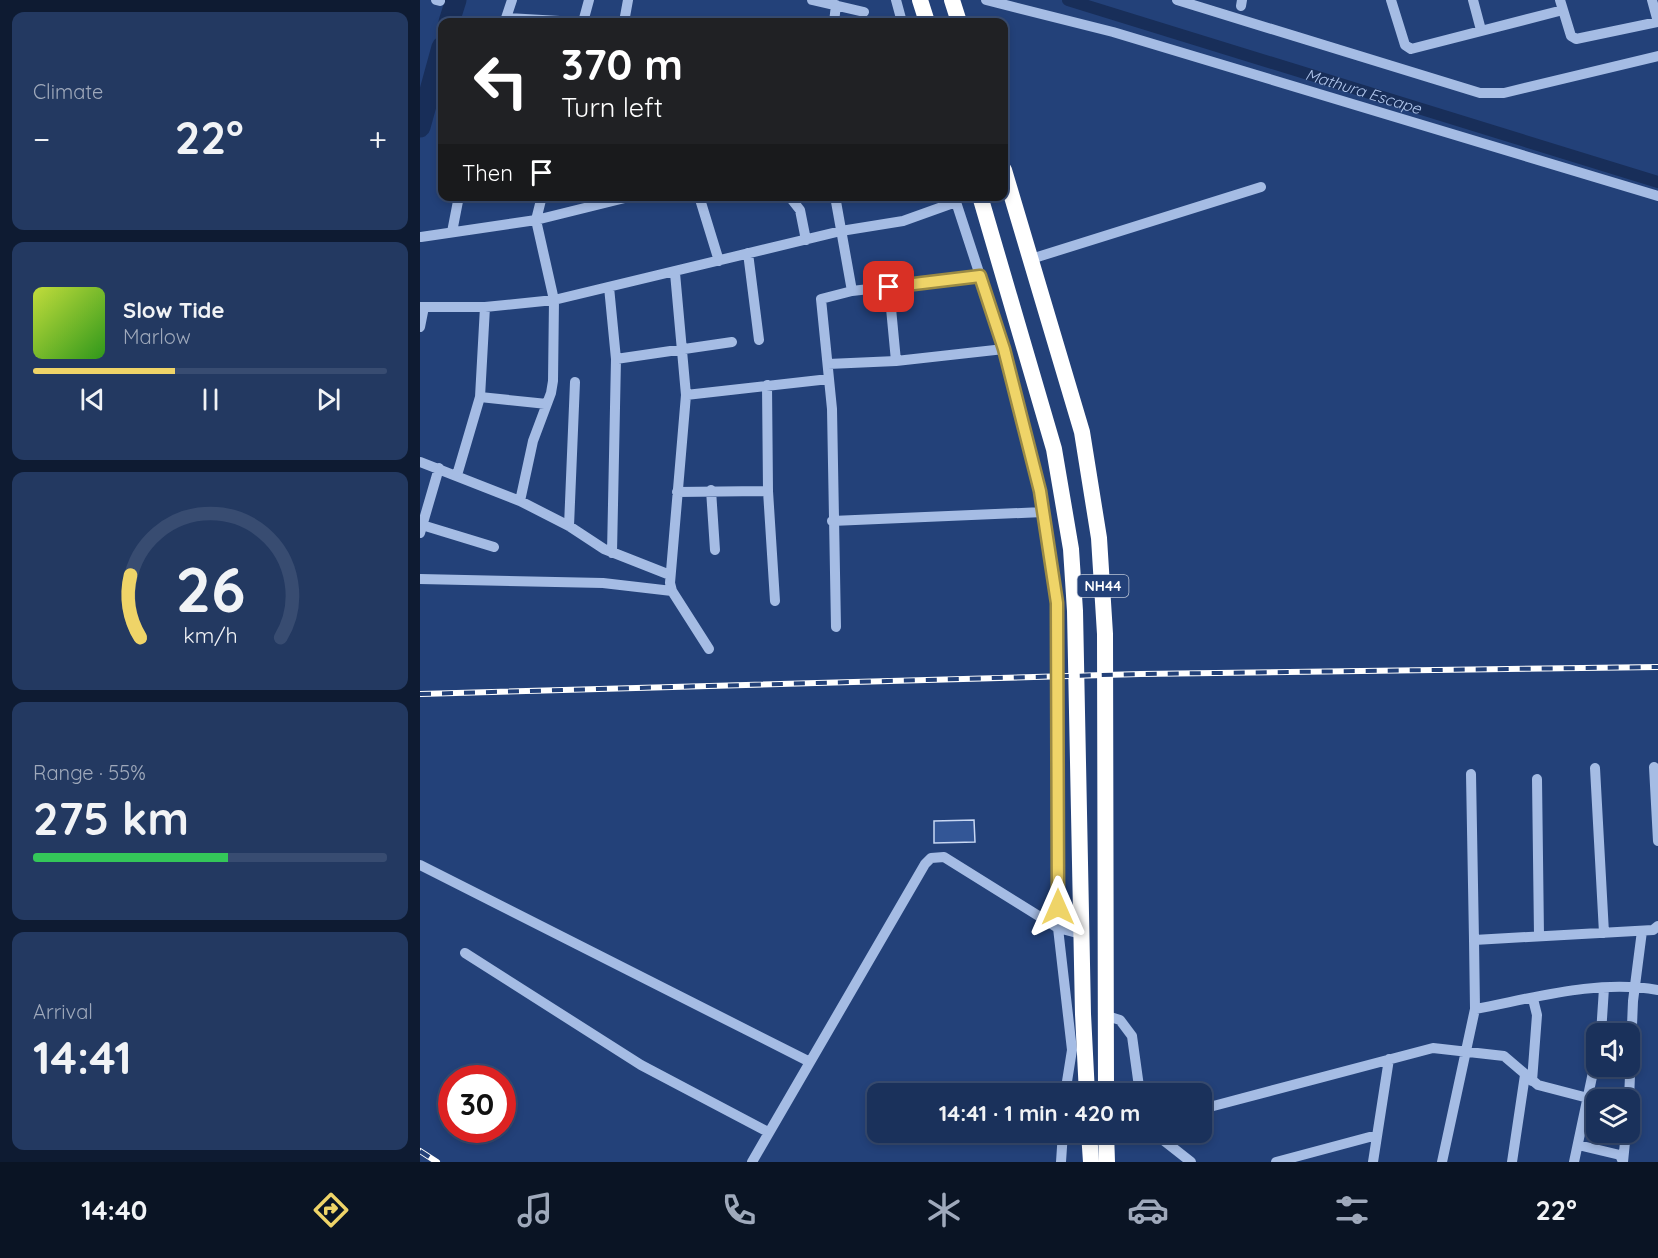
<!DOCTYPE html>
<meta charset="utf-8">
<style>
:root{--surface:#1a315b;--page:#233961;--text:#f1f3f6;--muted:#9fa9bb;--line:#384c71;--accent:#efd468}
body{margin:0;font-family:Quicksand,sans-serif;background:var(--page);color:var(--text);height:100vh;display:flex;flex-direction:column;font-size:22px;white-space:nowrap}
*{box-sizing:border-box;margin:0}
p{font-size:20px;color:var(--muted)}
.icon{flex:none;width:33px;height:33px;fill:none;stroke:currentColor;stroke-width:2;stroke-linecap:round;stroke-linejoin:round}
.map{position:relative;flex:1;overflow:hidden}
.sheet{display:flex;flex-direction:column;gap:12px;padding:12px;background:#0e1b32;width:420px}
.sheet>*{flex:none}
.top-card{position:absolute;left:18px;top:18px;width:570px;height:183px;border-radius:12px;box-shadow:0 3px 9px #0003,0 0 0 2px var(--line);background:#202124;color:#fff;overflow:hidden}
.tools{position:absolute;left:1166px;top:1023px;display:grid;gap:12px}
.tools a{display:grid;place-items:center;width:54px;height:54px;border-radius:12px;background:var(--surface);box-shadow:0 3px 9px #0003,0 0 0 2px var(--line);font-size:30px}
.speed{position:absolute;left:18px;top:1065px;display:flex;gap:12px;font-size:30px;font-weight:700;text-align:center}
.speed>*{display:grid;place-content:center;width:78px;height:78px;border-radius:50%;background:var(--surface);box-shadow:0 3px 9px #0003,0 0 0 2px var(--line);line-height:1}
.speed .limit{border:9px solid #d22;background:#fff;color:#111}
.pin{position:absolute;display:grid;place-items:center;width:51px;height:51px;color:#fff;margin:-26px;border-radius:12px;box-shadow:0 3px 9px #0006}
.me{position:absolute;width:66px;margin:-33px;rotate:0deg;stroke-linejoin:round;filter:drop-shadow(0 0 4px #0008)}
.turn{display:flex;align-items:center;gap:21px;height:126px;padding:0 24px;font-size:27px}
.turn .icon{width:78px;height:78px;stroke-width:2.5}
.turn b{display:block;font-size:42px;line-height:51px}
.then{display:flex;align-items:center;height:57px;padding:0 24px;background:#0003;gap:12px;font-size:22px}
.big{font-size:45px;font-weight:700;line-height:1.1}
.sheet .card{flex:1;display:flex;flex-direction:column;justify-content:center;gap:9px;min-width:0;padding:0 21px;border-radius:12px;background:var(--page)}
.sheet .dial{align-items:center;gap:0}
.dial svg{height:156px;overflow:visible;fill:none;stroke:var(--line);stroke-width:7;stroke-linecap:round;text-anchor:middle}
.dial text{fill:var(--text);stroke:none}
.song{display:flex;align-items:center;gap:18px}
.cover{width:72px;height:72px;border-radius:9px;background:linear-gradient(135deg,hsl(70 70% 55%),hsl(110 70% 35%))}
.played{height:6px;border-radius:3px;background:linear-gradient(90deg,var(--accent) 40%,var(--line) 40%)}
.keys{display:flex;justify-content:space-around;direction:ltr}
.heat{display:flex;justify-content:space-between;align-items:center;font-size:33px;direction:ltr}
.charge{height:9px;border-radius:4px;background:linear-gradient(90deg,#34c759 55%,var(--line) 0)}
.trip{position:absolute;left:447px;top:1083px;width:345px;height:60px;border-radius:12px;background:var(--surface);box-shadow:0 3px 9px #0003,0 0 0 2px var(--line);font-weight:700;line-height:60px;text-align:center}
.tab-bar{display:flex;height:96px;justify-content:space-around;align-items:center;background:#0a1424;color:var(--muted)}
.tab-bar .icon{width:42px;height:42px}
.tab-bar .selected{color:var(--accent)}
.tab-bar b{font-size:27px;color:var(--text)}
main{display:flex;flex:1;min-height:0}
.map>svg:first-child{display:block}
</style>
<main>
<section class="sheet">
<div class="card"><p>Climate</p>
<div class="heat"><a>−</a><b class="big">22°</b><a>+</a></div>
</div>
<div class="card">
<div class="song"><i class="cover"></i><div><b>Slow Tide</b><p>Marlow</p></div></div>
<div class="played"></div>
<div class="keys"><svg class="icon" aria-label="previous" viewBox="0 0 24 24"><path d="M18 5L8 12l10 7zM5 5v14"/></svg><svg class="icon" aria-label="pause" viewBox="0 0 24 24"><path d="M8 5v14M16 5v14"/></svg><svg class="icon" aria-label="next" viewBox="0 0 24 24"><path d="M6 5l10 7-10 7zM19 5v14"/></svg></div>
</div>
<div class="card dial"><svg viewBox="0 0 100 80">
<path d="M14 69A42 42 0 1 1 86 69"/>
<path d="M14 69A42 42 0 0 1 9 37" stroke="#efd468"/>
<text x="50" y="56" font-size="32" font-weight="700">26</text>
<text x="50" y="72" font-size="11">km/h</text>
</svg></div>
<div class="card"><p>Range · 55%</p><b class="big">275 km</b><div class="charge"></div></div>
<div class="card"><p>Arrival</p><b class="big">14:41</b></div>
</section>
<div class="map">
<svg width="1238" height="1162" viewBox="0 0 1238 1162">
<rect width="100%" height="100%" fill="#234179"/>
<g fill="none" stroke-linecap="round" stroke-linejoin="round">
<path stroke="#182e59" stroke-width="12" id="s1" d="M648,0L1238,182"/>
<path stroke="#182e59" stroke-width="21" d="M29,22L36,0
M0,127L22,47"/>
</g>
<path fill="#335696" stroke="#c8d7f3" stroke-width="1.5" d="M554,820L555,842L514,843V821Z"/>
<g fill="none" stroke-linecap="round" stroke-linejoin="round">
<path stroke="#a5bce4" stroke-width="10" d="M16,0L20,1
M92,0L86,18L157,22
M392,0L444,12
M476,0L482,22
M566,0L693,32L1238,196
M757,0L1060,93H1084L1238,56
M971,0L985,45L991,49L1143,10
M1053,0L1061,30
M1140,0L1151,36L1156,39L1238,22
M1232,0L1238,22
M821,6L822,0
M163,22L169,0
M204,22L208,0
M414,22L416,5
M279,196L299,261
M369,196L380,210L386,240
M415,196L432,291
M536,202L584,349L620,491L637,603L638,928L652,1050L645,1094
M32,232L39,196
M1,237L116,220L213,196
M328,253L339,340
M611,259L841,187
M255,273L266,395L250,583L252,591L289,649
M189,287L196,359L192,553
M469,287L476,361
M0,307H65L134,300L421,231L483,221L536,202L534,196
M0,327L4,307
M196,359L312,342
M408,364L476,361L584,349
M347,385L348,491L355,601
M266,395L409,379
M60,397L127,404
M0,462L100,501L149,526L184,549L250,575
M37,475L60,397L65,307
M291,490L295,550
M257,492L348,491
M100,501L113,441L131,393L133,381L134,300L116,220L122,196
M412,521L623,512
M2,525L74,547
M149,526L155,382
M0,533L19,468
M0,579L183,583L252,591
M416,627L412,409L401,299L432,291L560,276
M1234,767L1238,841
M1175,768L1184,933
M1051,774L1054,940
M1117,779L1119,936
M0,865L390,1062
M45,953L221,1065L348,1132
M1055,1009C1114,998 1178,979 1238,990
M684,1015L700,1020L712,1036L720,1094
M1181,1034L1184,988
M1112,1081L1117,1015L1113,999
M1209,1100L1213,1001L1222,931
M782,1109L1013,1048L1084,1056L1118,1085L1168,1098
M733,1132L771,1162
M1158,1145L1200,1155L1203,1162
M332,1162L505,864L511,858L524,857L638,928L661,934
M641,1162L643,1132
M856,1162L957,1135
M953,1162L969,1059
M1022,1162L1055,1009L1054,940L1233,930L1238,926
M1092,1162L1105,1075
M1154,1162L1176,1058
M1203,1162L1206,1132"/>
<path stroke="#fff" stroke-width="16" d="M500,0L507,22
M532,0L539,22
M584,170L662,432L679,538L685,634L686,1094
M560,196L634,449L651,549L655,611L663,1014L667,1094
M669,1132L671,1162
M686,1132L687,1162"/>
<g stroke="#fff" stroke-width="6">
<path id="rail" d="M0,694L720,674L1238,667
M0,1151L17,1162"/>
</g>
<use href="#rail" stroke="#234179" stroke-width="4" stroke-dasharray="11" stroke-linecap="butt"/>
</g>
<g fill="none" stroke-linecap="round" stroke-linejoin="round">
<g stroke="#9b8a44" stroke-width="15">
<path id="route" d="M469,287L560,276L584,349L620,491L637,603L638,907"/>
</g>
<use href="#route" stroke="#efd468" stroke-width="10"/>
</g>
<g text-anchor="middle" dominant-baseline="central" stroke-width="6" stroke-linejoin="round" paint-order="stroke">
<rect fill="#234179" stroke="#bdc6d7" stroke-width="1.5" x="657.5" y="575" width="51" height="22" rx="4.5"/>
<g font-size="14" font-weight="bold" fill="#fff">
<text x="683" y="586">NH44</text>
</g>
<g font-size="16" font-style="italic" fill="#b0c6ec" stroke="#234179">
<text stroke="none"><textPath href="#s1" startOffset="309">Mathura Escape</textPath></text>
</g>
</g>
</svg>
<div class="tools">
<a><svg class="icon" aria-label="sound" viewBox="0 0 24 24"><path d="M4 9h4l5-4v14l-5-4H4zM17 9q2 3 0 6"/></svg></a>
<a><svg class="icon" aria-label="layers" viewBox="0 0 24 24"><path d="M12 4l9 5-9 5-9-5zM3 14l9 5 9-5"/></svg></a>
</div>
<div class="speed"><div class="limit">30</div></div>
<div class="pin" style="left:469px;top:287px;background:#d93025"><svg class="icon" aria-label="arrive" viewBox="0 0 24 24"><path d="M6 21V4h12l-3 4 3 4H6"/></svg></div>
<svg class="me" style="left:638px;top:907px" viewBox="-20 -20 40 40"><path d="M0-17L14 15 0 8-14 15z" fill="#efd468" stroke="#fff" stroke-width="4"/></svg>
<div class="trip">14:41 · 1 min · 420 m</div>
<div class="top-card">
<div class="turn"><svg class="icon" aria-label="left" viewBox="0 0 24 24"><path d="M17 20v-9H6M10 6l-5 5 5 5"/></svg><div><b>370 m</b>Turn left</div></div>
<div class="then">Then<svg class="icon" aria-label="arrive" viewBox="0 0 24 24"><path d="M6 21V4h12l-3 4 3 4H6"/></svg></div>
</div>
</div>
</main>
<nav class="tab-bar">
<b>14:40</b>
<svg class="icon selected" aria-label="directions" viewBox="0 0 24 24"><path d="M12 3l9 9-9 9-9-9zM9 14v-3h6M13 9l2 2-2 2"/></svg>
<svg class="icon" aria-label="music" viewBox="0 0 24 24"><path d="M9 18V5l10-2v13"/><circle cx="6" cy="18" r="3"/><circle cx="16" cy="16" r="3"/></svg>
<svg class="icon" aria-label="phone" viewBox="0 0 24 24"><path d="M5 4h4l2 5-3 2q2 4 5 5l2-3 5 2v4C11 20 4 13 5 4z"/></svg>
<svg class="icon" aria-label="climate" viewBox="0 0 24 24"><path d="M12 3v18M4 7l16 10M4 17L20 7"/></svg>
<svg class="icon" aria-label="car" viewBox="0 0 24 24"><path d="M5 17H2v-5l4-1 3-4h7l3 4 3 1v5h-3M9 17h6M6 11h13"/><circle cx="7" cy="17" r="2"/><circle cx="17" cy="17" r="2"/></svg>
<svg class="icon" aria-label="filters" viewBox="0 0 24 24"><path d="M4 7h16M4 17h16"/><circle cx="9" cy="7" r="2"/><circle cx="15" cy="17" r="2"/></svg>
<b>22°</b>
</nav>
